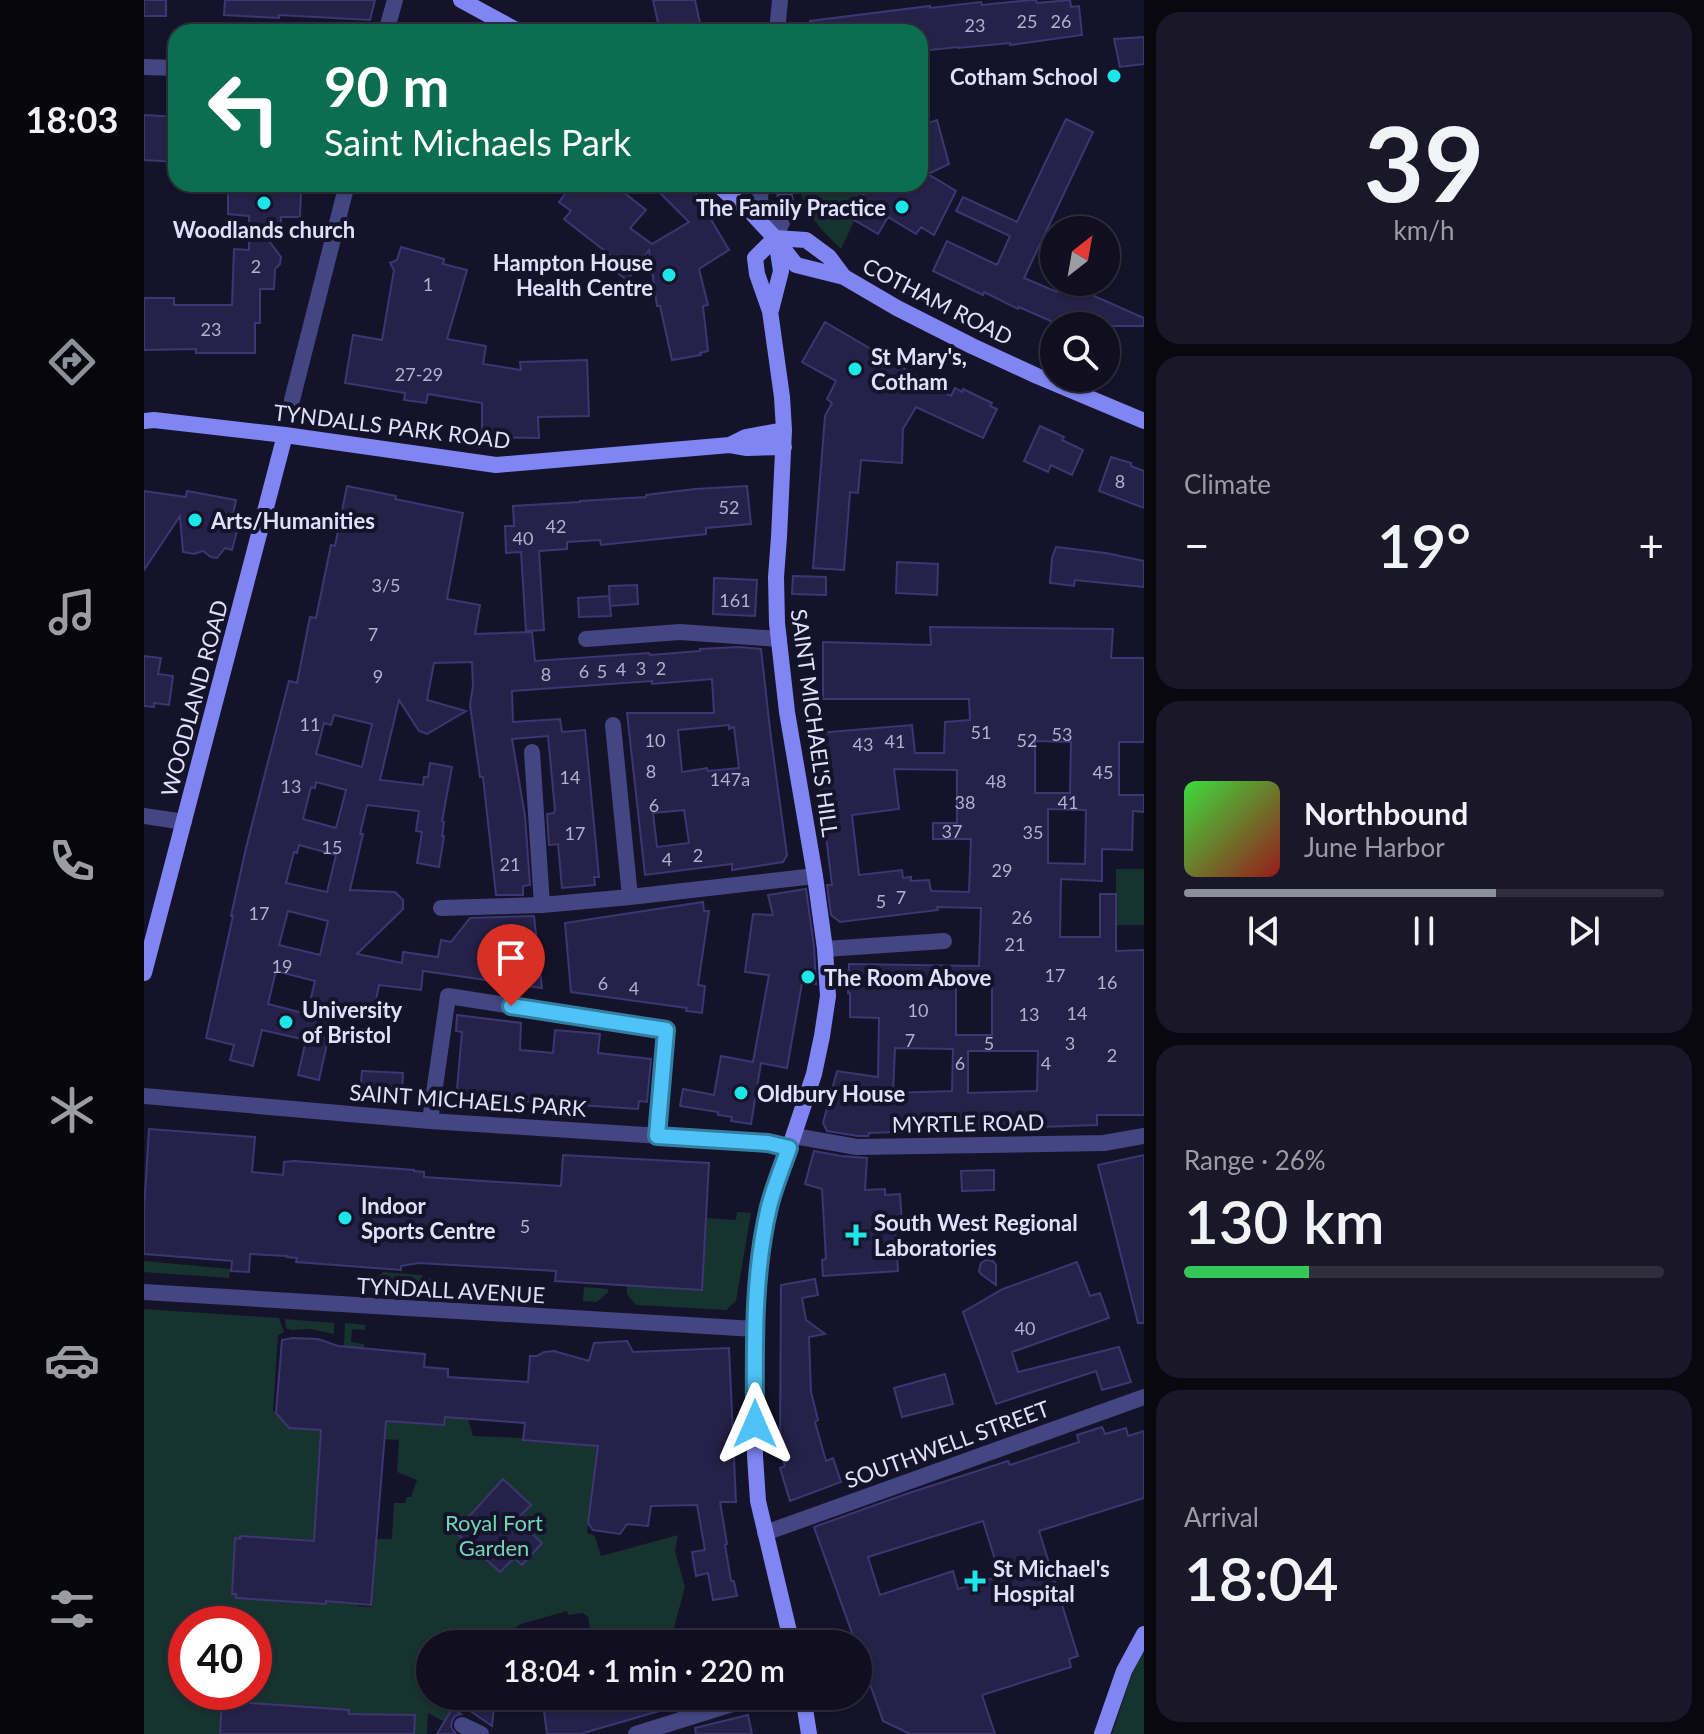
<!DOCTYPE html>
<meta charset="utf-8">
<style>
:root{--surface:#100e1f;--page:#191728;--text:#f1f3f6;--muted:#9c9ca4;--line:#302e3d;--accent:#8c9099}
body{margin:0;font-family:Lato,sans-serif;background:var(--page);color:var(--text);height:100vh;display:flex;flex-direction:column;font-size:30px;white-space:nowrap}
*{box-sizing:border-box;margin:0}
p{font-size:26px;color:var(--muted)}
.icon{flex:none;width:44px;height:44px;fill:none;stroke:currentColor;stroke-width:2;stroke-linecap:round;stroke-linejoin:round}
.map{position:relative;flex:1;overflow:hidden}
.details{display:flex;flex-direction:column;gap:12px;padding:12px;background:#090811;width:560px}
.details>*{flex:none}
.guide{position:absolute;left:24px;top:24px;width:760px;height:168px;border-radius:24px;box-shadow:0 2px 6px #0004,0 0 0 2px var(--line);background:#0b6e4f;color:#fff;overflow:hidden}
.needle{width:52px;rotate:31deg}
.tools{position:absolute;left:896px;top:216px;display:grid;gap:16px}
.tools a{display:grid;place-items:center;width:80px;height:80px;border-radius:50%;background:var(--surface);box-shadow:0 2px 6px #0004,0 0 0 2px var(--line);font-size:40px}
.speed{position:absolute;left:24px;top:1606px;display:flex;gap:16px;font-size:40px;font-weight:700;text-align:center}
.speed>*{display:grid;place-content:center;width:104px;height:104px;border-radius:50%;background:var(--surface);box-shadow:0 2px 6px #0004,0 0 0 2px var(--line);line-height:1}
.speed .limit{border:12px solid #d22;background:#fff;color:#111}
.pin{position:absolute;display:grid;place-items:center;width:68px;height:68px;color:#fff;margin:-82px -34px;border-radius:50% 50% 50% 0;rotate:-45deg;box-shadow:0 0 8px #0007}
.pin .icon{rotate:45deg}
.me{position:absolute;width:88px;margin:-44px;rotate:0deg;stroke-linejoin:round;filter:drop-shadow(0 0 6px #0008)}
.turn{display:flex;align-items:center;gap:28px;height:168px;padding:0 24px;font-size:36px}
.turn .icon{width:104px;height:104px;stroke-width:2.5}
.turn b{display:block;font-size:56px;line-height:68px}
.big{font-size:60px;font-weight:600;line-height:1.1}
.details .card{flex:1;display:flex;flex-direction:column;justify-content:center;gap:12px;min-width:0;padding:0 28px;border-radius:24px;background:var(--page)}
.details .dial{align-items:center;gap:0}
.dial b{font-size:104px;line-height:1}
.song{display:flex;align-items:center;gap:24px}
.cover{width:96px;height:96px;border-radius:12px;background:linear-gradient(135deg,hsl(120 70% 55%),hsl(0 70% 35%))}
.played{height:8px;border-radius:4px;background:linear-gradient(90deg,var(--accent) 65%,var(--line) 65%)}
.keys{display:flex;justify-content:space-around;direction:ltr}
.heat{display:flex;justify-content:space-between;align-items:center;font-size:44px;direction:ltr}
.charge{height:12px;border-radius:6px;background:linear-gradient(90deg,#34c759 26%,var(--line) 0)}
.trip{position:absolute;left:272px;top:1630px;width:456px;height:80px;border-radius:40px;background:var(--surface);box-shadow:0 2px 6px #0004,0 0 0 2px var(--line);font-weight:600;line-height:80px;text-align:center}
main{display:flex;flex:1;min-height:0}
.menu{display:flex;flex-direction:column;width:144px;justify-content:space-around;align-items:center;background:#06060c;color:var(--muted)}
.menu .icon{width:56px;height:56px}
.menu .selected{color:var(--accent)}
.menu b{font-size:36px;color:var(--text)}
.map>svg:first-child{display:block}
</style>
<main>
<nav class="menu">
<b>18:03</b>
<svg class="icon selected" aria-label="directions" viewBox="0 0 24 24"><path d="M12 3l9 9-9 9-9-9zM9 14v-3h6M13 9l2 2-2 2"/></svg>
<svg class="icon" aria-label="music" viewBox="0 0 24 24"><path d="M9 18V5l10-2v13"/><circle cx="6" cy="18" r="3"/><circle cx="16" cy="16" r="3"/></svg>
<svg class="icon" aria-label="phone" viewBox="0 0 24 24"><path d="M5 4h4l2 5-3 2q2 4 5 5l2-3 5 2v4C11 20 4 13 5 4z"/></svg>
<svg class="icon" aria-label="climate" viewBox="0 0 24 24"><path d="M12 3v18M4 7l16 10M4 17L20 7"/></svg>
<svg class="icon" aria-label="car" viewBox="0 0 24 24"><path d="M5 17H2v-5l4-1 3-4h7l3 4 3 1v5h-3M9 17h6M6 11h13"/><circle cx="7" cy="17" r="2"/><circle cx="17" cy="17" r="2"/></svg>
<svg class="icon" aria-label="filters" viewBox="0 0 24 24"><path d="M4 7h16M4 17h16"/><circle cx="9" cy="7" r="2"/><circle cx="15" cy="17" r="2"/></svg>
</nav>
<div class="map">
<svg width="1000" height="1734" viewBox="0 0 1000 1734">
<rect width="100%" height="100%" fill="#151329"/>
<path fill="#17332f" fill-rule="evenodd" d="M654,184H721L728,188L710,210L714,213L697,249C676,229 661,213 654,184Z
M972,869H1000V925H972Z
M593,1212L607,1213L592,1301L582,1310L492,1305L483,1294V1285L562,1218L592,1220Z
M0,1261L86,1269L85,1278L0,1272Z
M239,1272L278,1275L279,1278L292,1279L291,1289L224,1285Z
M440,1287L464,1289V1292L453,1302L439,1301Z
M0,1309L135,1318L140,1332L134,1335L129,1411L137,1412L145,1428L178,1430L174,1524H171L173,1543L115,1537L102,1540V1536H96L92,1572H89L91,1588H88V1593L92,1595V1598L97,1599L98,1596H110V1600H115L116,1597L128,1598L129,1601H134V1598L147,1599V1603H152L153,1600L213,1604V1606L227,1607L229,1561H231L230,1539H248L250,1503H261L263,1497H267L273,1480L253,1472L255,1440L240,1439L238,1421L300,1425L301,1417L324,1419L329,1436L380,1438V1441L427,1444L434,1359H450L455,1436L443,1533L451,1536L457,1556L534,1535L531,1551L541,1587L528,1635L491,1644H449L444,1617L439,1613L424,1615L423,1611L377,1624L354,1640L328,1643V1633L322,1635V1644H286V1696H318L316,1714L308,1709L301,1722L284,1713L283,1734H270V1715L218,1714L205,1718L204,1710L97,1702H78L76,1734H0ZM42,1624H110V1692H42Z
M141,1319L190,1323V1334L167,1329L147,1330L142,1328Z
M201,1323L221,1325V1330L208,1329L207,1342L220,1344V1348L200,1347Z
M611,1628L613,1644H544L610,1628Z
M1000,1647V1734H968L985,1682Z"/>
<path fill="#262148" stroke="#3c3672" stroke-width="2" fill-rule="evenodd" d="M0,0H22V16H0Z
M81,0H231L226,20L135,15V18L80,15Z
M509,0H551L558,32H516Z
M887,0H892L893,3L926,0L927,7L935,6L938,35L866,45V43L814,48V47L776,51V32H666V21L786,6V8L837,2L838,5Z
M1000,37V64L976,67L970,39Z
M0,115L32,117V162L0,160Z
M922,119L949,132L880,278L913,292L918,282L935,290L938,282H956L950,296L1000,318V326H918L875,307L874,309L840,292L839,295L789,271L803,241L853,265L866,236L812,211L819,197L873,222Z
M793,120L805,164L784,174L812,191L790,235L777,227L772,234L744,217L734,234L710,220L714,213L710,210L726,184H776V126Z
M91,184H151V192H157L156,217H137V227L114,226L137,257L136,264L131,269L130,289H116V323H111V353H52V349L0,350V298H30V305H88L90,249L105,250V216L84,214V192H90Z
M429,184H469L502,210L486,228L508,244L545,222L507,184H546L585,250L555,269L564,305L559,306L564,351L556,353L557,355L528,360L516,306H513L505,250L483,280L460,263L466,255L420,219L427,211L415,202Z
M257,247L300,259L299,264L323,270L303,339L342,346L339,364L377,370L376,362L443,360L445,416L394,417L395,438L338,437V403L284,394L282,403L260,400L261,393L201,383L209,335L238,340L250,270L246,263L253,260Z
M681,322L807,396L811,388L818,392L819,389L848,403L846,406L853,409L839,438L772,407L759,429L758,463L717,460L714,493L706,492L700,570L669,568L681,416L688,403L683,399L692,381L658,362Z
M896,426L920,437L918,440L939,450L928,475L907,465L904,472L880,461Z
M967,457L987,463V466L1000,471V508L955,491Z
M203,486L252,496L251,499L319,513L303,599L336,605L331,634L388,632L391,661L505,653L506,655L556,651V649L595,647L617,649L627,738L643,855L639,862L588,870V864L501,875L483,713H570L568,679L508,684V681L368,691L369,722L416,719L418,732L441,730L455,877H450L451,885L418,888L414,844L405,845L403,814L410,813L411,810L404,736L368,739L381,816L386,885L379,886V895H352L339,777H336L326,705L329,686L328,662L290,663L283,700L322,711L283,734L275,731L255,700L236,780L279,785L280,777H284L286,763L308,767L298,821L300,822L298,836H300L295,867L273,863L278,832L272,831L275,811L223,805L216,834H219L206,890L251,892L259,900V909L213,954L258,963L259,952L294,957L297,940L307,942L326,918L390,916L398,988L279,971L277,990L235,985L228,1020L190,1012L175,1080L154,1075L162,1040L118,1030L109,1066L86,1060L90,1045L62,1038L89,916H87L102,848L118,785L145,681L153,683L166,617L172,618L187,545L191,546ZM190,715L228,724L218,767L172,754L180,723L187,725ZM585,725V729L590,727L595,768L564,771L563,768L538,772L534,730ZM172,782L202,790L192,828L159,819L167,787L171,788ZM540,810L545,843L513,847L509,813ZM155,845L192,855L183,892L142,883L150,852L153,853ZM144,911L184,921L176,955L135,945ZM132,971L171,981L163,1014L124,1004Z
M603,486L607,524L562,528V534L457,545L456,540L423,542V549L395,551L400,630L382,631L377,552L362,553L361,526H370L369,506L436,502V501L502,497V495L551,489Z
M0,491L42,497L43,491L92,500L89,514L97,516L88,550L81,548L73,558L67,557L59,551L50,554L39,552L36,516L0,570Z
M912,547L962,553L1000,561V587L931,580L930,586L906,583L908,558Z
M753,562L794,564L793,595L752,593Z
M649,576L682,577V595L648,594Z
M570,578L613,580L611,616L569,614Z
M493,585L494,604L466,606L465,586Z
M465,596L467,616L435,617L434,598Z
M786,627L969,629L967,658H1000V742H975V795H1000V812L989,811L988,850L958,849V881L917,879L916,937H956V894H972V951L1000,950V1115H953V1125L725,1133L724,1136H714L683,1131L679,1123L693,1071L734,1077L735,1018L706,1017V993H704L705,964L835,966L837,908L793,907L794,910L696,922L687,915L683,885H688L670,739L674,733L768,725L771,753H800L801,722L826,720L825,699H679V642L787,645ZM891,741L927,742L926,793H891ZM750,769L813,770V823H789V839H827L825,892L787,891L785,880L767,881V877L759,878L758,870L715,875L708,815L755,809ZM904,809L942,810L941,864L904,863ZM812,981L848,982V1035H812ZM751,1048L809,1049L808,1091L749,1093ZM824,1051H894L893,1091L824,1093Z
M0,656L17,658L14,674L29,676L25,705L10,703V707L0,706Z
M662,889L670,946L672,984L658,983L643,1068L617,1063L607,1124L587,1121L588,1117L574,1115V1112L536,1106L539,1089L570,1095L577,1056L609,1062L625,975L601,972L609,914L629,915L624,895Z
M559,902L560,911H565L554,985L561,986L558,1013L542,1011L543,1008L427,992L421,923Z
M313,1015L377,1023L376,1050L409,1053L411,1030L456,1034L454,1053L507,1059L503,1102L495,1101L494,1109L318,1097L319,1089H313L318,1032L312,1031Z
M218,1071L259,1073L258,1096L216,1094Z
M5,1129L111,1137L108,1172L139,1175L140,1162L150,1161L270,1170V1171L280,1172V1177L417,1186L419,1155L565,1163L558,1290L411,1281L412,1271L274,1263L257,1266V1270L152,1262L153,1258L143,1257V1256L106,1254L105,1272L87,1271L88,1261L0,1254V1209Z
M670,1151L697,1156L723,1158L721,1190L741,1189V1195L756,1194L758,1224L751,1225L754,1271L679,1276L678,1260L682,1259L678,1189L661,1184Z
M1000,1155V1323H994L954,1165Z
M850,1170V1190L818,1191L817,1171Z
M842,1260L849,1261L852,1265V1285L837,1274L835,1271L837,1263Z
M933,1262L946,1296L956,1293L965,1318L868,1352L874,1372L975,1347L987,1382L958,1390L952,1371L852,1404L819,1312L859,1289Z
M671,1279L674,1295L658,1298L662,1320L681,1334L665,1337L667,1392L674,1420L671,1422L682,1461L689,1458L697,1482L646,1501L636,1468L641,1466L636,1451L637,1285Z
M148,1338L174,1339L194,1346L281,1354L280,1367L304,1369V1377L384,1382L386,1356H393L400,1352L410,1351L445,1361L450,1343L483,1341L489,1352L585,1348L592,1502H576L583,1544L581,1545L587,1581H590L593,1596L569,1600L564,1573L552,1576L548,1552L561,1550L553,1505L507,1506L504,1526L483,1524L476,1534L449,1530L444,1523L454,1446L379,1440L381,1423L301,1417L300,1425L242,1421L227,1605L182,1601V1604L92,1598V1594H88L91,1538L96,1539V1536L170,1541L177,1430L145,1428L132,1413L138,1340Z
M801,1374L809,1404L758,1417L750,1388Z
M958,1427L961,1434L982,1428L984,1436L1000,1431V1498L895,1531L934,1656L925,1659L927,1667L838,1695L851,1734H766L739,1721L714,1650V1644H712L670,1527L762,1494L864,1461L866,1465L935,1442L933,1435ZM839,1521L856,1576L814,1589L809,1571L736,1595L724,1557Z
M359,1479L387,1505L373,1519L398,1543L378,1565L370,1558L356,1572L311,1532Z
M323,1696H351L348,1726L322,1708Z
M398,1696H550V1701L436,1734H403Z
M78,1701L205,1710V1714L271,1715L270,1734H76Z
M308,1709L317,1714L311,1716L308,1721L307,1727L312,1734H293Z
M604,1715L608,1734H552L551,1728Z"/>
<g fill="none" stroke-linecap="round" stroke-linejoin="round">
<path stroke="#434683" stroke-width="16" d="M242,32L251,0
M633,32L636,0
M0,67L32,68
M617,184L616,200L631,236
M631,238L644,209L638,184
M148,400L203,184
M442,639L536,632L635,639
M469,725L486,897
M388,752L398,905
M0,816L40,822
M297,908L398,905L486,897L671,876
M681,949L800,941
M0,1096L286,1121L624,1143L645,1148
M286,1121L304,996L522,1030L513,1136
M650,1136L713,1147L960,1143L1000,1136
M0,1292L611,1329
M621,1533L1000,1397
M318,1725L337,1734
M492,1734L614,1696"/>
<path stroke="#7f86f3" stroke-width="16" d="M317,0L376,32
M573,184L591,200L604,209L631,238L652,265L700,277L753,308L828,346L893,376L1000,421
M631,238L611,258L613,274L626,311L638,397L640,430L635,537L632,577L633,623L643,712L671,876L681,949L684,996L678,1036L670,1074L626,1206L618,1242L611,1329V1456L614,1501L648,1644
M631,238L662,240L685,257L700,277
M627,310L637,271L632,239
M0,421L10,420L141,435L352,465L586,445L603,448L640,447
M586,445L602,437L640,430
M0,973L141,435
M659,1696L665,1734
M958,1734L980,1671L1000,1634"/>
</g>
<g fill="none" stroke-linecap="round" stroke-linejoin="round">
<g stroke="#337fa1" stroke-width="20">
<path id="route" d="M367,1006L522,1030L513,1136L624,1143L645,1148C638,1168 630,1187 625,1207C608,1278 611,1352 611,1424"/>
</g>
<use href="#route" stroke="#4fc3f7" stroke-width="14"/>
</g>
<g fill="#1de6e9" stroke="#151329" stroke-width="3">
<circle cx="970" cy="76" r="8"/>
<circle cx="120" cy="203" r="8"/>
<circle cx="758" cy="207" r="8"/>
<circle cx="525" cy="275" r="8"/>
<circle cx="711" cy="369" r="8"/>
<circle cx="51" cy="520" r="8"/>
<circle cx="664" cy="977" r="8"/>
<circle cx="142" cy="1022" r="8"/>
<circle cx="597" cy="1093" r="8"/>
<circle cx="201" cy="1218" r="8"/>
<path d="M708 1223h8v8h8v8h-8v8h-8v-8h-8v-8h8z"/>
<path d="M827 1569h8v8h8v8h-8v8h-8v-8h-8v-8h8z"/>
</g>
<g text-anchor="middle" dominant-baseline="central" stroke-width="8" stroke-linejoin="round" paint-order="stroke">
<g font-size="18" fill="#b2b0cf">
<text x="883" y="21">25</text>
<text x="917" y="21">26</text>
<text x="831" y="25">23</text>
<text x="112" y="266">2</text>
<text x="284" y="284">1</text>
<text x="67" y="329">23</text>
<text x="275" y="374">27-29</text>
<text x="976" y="481">8</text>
<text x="585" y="507">52</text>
<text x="412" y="526">42</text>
<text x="379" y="538">40</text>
<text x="242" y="585">3/5</text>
<text x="591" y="600">161</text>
<text x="229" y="634">7</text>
<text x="497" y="668">3</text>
<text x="517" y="668">2</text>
<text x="477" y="669">4</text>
<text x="440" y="671">6</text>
<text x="458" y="671">5</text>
<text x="402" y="674">8</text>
<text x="234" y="676">9</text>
<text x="166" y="724">11</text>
<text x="837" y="732">51</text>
<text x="918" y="734">53</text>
<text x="511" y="740">10</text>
<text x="883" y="740">52</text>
<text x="751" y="741">41</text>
<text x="719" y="744">43</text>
<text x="507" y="771">8</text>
<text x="959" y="772">45</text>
<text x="426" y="777">14</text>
<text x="586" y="779">147a</text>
<text x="852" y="781">48</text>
<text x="147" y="786">13</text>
<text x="821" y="802">38</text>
<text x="924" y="802">41</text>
<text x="510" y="805">6</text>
<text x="808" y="831">37</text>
<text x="889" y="832">35</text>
<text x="431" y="833">17</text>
<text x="188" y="847">15</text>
<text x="554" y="855">2</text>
<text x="523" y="859">4</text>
<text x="366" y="864">21</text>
<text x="858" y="870">29</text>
<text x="757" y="897">7</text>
<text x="737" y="901">5</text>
<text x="115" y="913">17</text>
<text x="878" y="917">26</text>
<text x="871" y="944">21</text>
<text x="138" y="966">19</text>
<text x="911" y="975">17</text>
<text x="963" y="982">16</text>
<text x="459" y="983">6</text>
<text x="490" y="988">4</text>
<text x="774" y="1010">10</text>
<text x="933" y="1013">14</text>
<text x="885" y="1014">13</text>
<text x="766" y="1040">7</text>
<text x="845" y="1043">5</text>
<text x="926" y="1043">3</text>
<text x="968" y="1055">2</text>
<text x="816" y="1063">6</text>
<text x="902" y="1063">4</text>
<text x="381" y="1226">5</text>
<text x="881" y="1328">40</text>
</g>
<g font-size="22" font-weight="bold" fill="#e0dffc" stroke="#151329" text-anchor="start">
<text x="954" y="76" text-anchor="end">Cotham School</text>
<text x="742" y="207" text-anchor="end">The Family Practice</text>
<text x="120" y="229" text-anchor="middle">Woodlands church</text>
<text x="509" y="262" text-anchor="end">Hampton House<tspan x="509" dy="25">Health Centre</tspan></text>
<text x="727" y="356">St Mary's,<tspan x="727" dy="25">Cotham</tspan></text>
<text x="67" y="520">Arts/Humanities</text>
<text x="680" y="977">The Room Above</text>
<text x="158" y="1009">University<tspan x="158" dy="25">of Bristol</tspan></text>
<text x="613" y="1093">Oldbury House</text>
<text x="217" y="1205">Indoor<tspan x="217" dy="25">Sports Centre</tspan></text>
<text x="730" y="1222">South West Regional<tspan x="730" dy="25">Laboratories</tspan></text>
<text x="849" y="1568">St Michael's<tspan x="849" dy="25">Hospital</tspan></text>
</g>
<g font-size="22" fill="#e0dffc" stroke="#151329">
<text transform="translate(794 301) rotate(27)">COTHAM ROAD</text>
<text transform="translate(248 426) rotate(7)">TYNDALLS PARK ROAD</text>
<text transform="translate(50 698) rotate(-75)">WOODLAND ROAD</text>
<text transform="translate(671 723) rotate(82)">SAINT MICHAEL'S HILL</text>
<text transform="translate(324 1100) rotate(4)">SAINT MICHAELS PARK</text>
<text transform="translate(824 1123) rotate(-1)">MYRTLE ROAD</text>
<text transform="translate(307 1290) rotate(3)">TYNDALL AVENUE</text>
<text transform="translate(803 1444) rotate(-20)">SOUTHWELL STREET</text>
</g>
<g font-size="22" fill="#70d6b4" stroke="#151329">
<text x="350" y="1522">Royal Fort<tspan x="350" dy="25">Garden</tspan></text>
</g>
</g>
</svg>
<div class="tools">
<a><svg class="needle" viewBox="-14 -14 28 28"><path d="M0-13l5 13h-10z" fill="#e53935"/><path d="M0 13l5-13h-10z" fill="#9c9ca4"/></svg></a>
<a><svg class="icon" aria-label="search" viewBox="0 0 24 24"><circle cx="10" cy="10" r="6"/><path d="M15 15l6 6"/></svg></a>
</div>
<div class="speed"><div class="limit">40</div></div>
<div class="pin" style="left:367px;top:1006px;background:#d93025"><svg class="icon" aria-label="arrive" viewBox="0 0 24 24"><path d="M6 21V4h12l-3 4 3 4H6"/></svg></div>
<svg class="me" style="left:611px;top:1424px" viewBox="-20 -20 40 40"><path d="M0-17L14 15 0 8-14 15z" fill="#4fc3f7" stroke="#fff" stroke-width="4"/></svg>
<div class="trip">18:04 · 1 min · 220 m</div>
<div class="guide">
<div class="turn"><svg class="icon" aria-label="left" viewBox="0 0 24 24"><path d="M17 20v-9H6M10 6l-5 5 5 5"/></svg><div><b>90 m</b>Saint Michaels Park</div></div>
</div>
</div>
<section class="details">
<div class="card dial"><b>39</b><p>km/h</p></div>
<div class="card"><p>Climate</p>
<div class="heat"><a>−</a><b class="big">19°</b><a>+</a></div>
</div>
<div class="card">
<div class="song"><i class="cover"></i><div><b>Northbound</b><p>June Harbor</p></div></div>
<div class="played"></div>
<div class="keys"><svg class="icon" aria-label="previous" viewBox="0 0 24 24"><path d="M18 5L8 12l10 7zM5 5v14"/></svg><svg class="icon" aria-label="pause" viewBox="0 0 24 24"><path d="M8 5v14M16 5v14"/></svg><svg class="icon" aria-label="next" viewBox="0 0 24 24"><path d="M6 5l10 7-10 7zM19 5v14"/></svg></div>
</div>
<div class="card"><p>Range · 26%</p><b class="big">130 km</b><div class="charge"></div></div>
<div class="card"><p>Arrival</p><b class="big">18:04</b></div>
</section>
</main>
